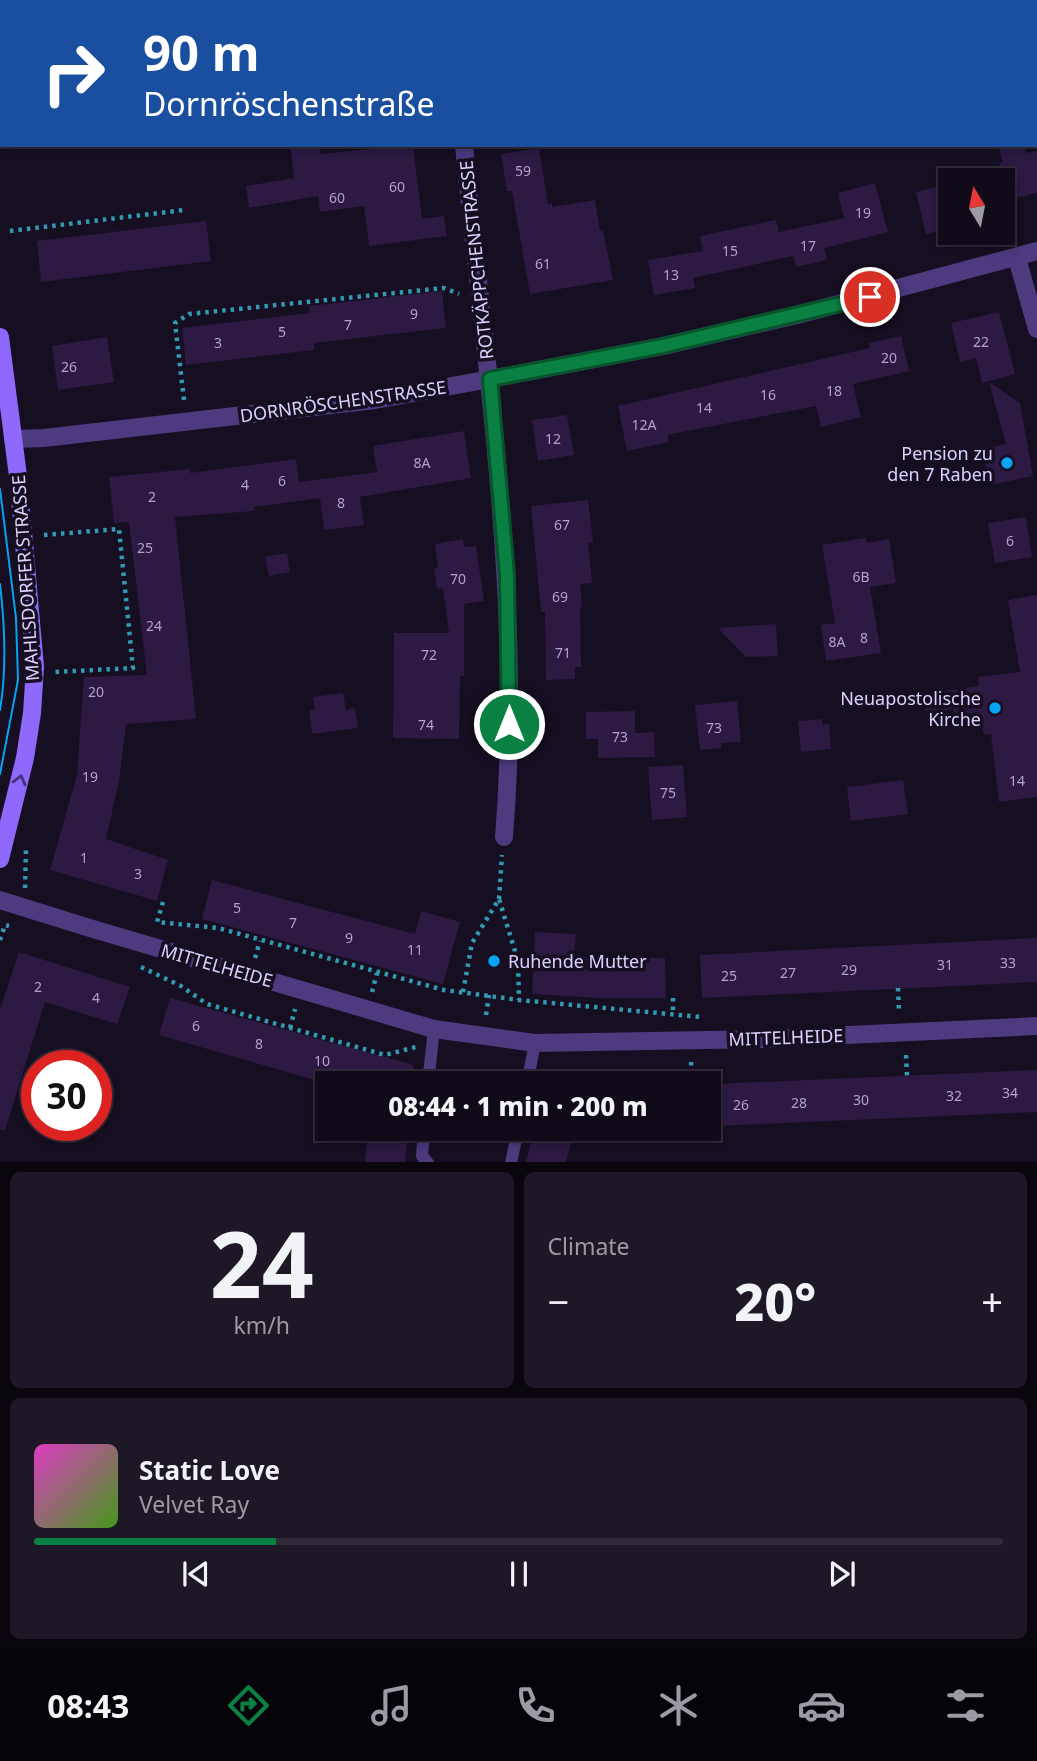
<!DOCTYPE html>
<meta charset="utf-8">
<style>
:root{--surface:#100a19;--page:#1e1826;--text:#f1f3f6;--muted:#9c9aa2;--line:#302b38;--accent:#0b8043}
body{margin:0;font-family:"Noto Sans",sans-serif;background:var(--page);color:var(--text);height:100vh;display:flex;flex-direction:column;font-size:26px;white-space:nowrap}
*{box-sizing:border-box;margin:0}
p{font-size:23px;color:var(--muted)}
.icon{flex:none;width:38px;height:38px;fill:none;stroke:currentColor;stroke-width:2;stroke-linecap:round;stroke-linejoin:round}
.map{position:relative;height:1162px;overflow:hidden}
.sheet{display:flex;flex-direction:column;gap:10px;padding:10px;background:#09060e;flex:1}
.sheet>*{flex:none}
.banner{position:absolute;left:0px;top:0px;width:1038px;height:147px;box-shadow:0 4px 10px #0003,0 0 0 2px var(--line);background:#1a4fa0;color:#fff;overflow:hidden}
.needle{width:46px;rotate:350deg}
.tools{position:absolute;left:938px;top:168px;display:grid;gap:14px}
.tools a{display:grid;place-items:center;width:77px;height:77px;border-radius:0px;background:var(--surface);box-shadow:0 4px 10px #0003,0 0 0 2px var(--line);font-size:35px}
.speed{position:absolute;left:21px;top:1050px;display:flex;gap:14px;font-size:35px;font-weight:700;text-align:center}
.speed>*{display:grid;place-content:center;width:91px;height:91px;border-radius:50%;background:var(--surface);box-shadow:0 4px 10px #0003,0 0 0 2px var(--line);line-height:1}
.speed .limit{border:10px solid #d22;background:#fff;color:#111}
.pin{position:absolute;display:grid;place-items:center;width:60px;height:60px;color:#fff;margin:-30px;border:4px solid #fff;border-radius:50%;box-shadow:0 2px 7px #0007}
.me{position:absolute;width:77px;margin:-38px;rotate:0deg;stroke-linejoin:round;filter:drop-shadow(0 0 5px #0008)}
.turn{display:flex;align-items:center;gap:24px;height:147px;padding:0 28px;font-size:32px}
.turn .icon{width:91px;height:91px;stroke-width:2.5}
.turn b{display:block;font-size:49px;line-height:60px}
.big{font-size:52px;font-weight:800;line-height:1.1}
.sheet .tile{flex:1;display:flex;flex-direction:column;justify-content:center;gap:10px;min-width:0;padding:0 24px;border-radius:10px;background:var(--page)}
.sheet .dial{align-items:center;gap:0}
.dial b{font-size:91px;line-height:1}
.song{display:flex;align-items:center;gap:21px}
.cover{width:84px;height:84px;border-radius:10px;background:linear-gradient(135deg,hsl(310 70% 55%),hsl(100 70% 35%))}
.played{height:7px;border-radius:4px;background:linear-gradient(90deg,var(--accent) 25%,var(--line) 25%)}
.keys{display:flex;justify-content:space-around;direction:ltr}
.heat{display:flex;justify-content:space-between;align-items:center;font-size:38px;direction:ltr}
.sheet .tiles{flex:1;display:grid;gap:10px;grid-template-columns:1fr 1fr}
.tile:last-child{grid-column:span 2}
.trip{position:absolute;left:315px;top:1071px;width:406px;height:70px;border-radius:0px;background:var(--surface);box-shadow:0 4px 10px #0003,0 0 0 2px var(--line);font-weight:800;line-height:70px;text-align:center}
.tabs{display:flex;height:112px;justify-content:space-around;align-items:center;background:#06040a;color:var(--muted)}
.tabs .icon{width:49px;height:49px}
.tabs .current{color:var(--accent)}
.tabs b{font-size:32px;color:var(--text)}
.map>svg:first-child{display:block}
</style>
<div class="map">
<svg width="1037" height="1163" viewBox="0 0 1037 1163">
<rect width="100%" height="100%" fill="#160e21"/>
<path fill="#2c1a42" d="M290,145H320V154L413,145L422,219L444,216L447,236L369,246L364,206L320,212L318,196L249,208L246,186L294,178Z
M998,145H1024L1026,153L1037,151V193L1008,200L999,163L1003,162Z
M539,148L548,204L552,203V207L595,200L600,231L603,230L613,280L530,294L512,191H507L501,154Z
M875,183L888,232L824,248L827,260L796,267L793,256L693,278L695,288L654,295L648,260L703,251L700,236L776,220L779,232L844,218L838,193Z
M950,184V228L926,234L916,192Z
M206,221L211,261L41,282L37,241Z
M442,291L446,328L314,343V350L186,365L182,328L310,313L309,306Z
M999,312L1015,374L982,383L976,358L960,362L951,323Z
M901,336L909,371L853,384L861,417L821,427L816,406L667,435L669,442L627,451L618,406L870,348L869,343Z
M107,337L114,382L58,390L52,346Z
M989,382L1020,403L1033,476L990,485L982,449L1006,444Z
M567,415L574,455L538,461L532,420Z
M464,431L471,478L360,497L364,525L324,530L320,498L254,507V511L175,517L196,719L126,724L119,781L106,839L168,860L157,901L50,870L77,775L84,677L147,675L129,522L114,523L109,477L190,469V473L296,459L299,482L377,472L373,446Z
M588,500L593,542L588,543L592,583L580,584L582,607L580,608L581,667H575V679L546,680L545,612H541L531,506Z
M1026,517L1032,557L995,563L988,523Z
M866,538L867,543L889,539L896,583L870,587L881,653L826,661L821,625L835,623L822,545Z
M463,539L464,547L476,546L484,601L464,604V676H460L459,739L393,738L394,633H449L443,588L437,589L434,568H438L435,544Z
M287,553L290,572L269,576L265,557Z
M1037,595V797L999,802L991,734L984,735L982,726L955,729L953,709L926,713L923,694L979,686L978,677L1020,672L1008,600Z
M776,624L778,656L746,657L718,628Z
M343,693L346,710L355,708L358,728L312,734L309,710L315,709L313,697Z
M737,701L741,742L721,743L722,748L700,750L695,705Z
M635,711V733L654,732L655,757L598,758V739H586V712Z
M822,719V725L829,724L831,749L801,752L798,721Z
M683,765L687,817L652,820L648,767Z
M903,780L908,814L851,821L847,787Z
M212,880L415,934L421,911L460,922L443,984L202,919Z
M535,932L576,934L574,956L665,958L666,998H599L532,994Z
M1037,938V982L702,998L700,955Z
M19,952L130,987L117,1024L45,1002L5,1130L0,1129V1010Z
M170,998L414,1065L412,1083H325L159,1035Z
M1037,1070V1112L715,1126L713,1084Z
M368,1129H408L405,1163H365Z
M534,1129H574L566,1163H526Z"/>
<g fill="none" stroke-linecap="round" stroke-linejoin="round">
<path stroke="#319ab1" stroke-width="4.5" stroke-dasharray="3.5 5" stroke-linecap="butt" d="M10,231L184,210
M184,400L175,323L189,314L444,288L459,294
M44,535L119,529L133,668L55,672
M25,888L26,849
M499,899L502,855
M163,902L157,922L218,928L444,990L519,1000L701,1017
M0,940L5,925L9,926
M255,958L260,941
M141,967L181,986L207,1004L385,1055L416,1047
M898,988L899,1012
M372,992L377,973
M463,992L472,943L499,899L518,961L519,1000
M673,998V1014
M486,1015L489,995
M290,1028L295,1009
M906,1055L907,1076
M691,1062L692,1083"/>
<path stroke="#4d3a7f" stroke-width="12" d="M428,1083L434,1029
M527,1083L535,1043
M424,1129L422,1156L428,1163
M511,1163L518,1129"/>
<path stroke="#4d3a7f" stroke-width="18" d="M449,0V2
M464,145C486,375 523,605 504,837
M1017,258L1037,329
M13,439L44,438L375,400L490,379L663,346L797,315L1037,251
M0,900L93,929L434,1029L535,1043L763,1039L1037,1026"/>
<path stroke="#8f68fc" stroke-width="18" d="M0,337L18,476L35,667L32,713L25,758L0,859"/>
<path stroke="#05a3f4" stroke-width="2" d="M0,489L16,618L18,680L0,774
M0,584C5,626 7,668 0,710"/>
</g>
<defs><path id="oneway-chevron" d="M-2-3.5L2.5 0L-2 3.5" fill="none" stroke-width="1.6" stroke-linecap="round" stroke-linejoin="round" transform="scale(1.75)"/></defs>
<use stroke="#463279" href="#oneway-chevron" transform="translate(20 780) rotate(-76)"/>
<g fill="none" stroke-linecap="round" stroke-linejoin="round">
<g stroke="#07532c" stroke-width="18">
<path id="route" d="M509,724L507,575L490,379L663,346L870,297"/>
</g>
<use href="#route" stroke="#0b8043" stroke-width="12"/>
</g>
<g fill="#05a3f4" stroke="#160e21" stroke-width="2.5">
<circle cx="1007" cy="463" r="7"/>
<circle cx="995" cy="708" r="7"/>
<circle cx="494" cy="961" r="7"/>
</g>
<g text-anchor="middle" dominant-baseline="central" stroke-width="7" stroke-linejoin="round" paint-order="stroke">
<g font-size="14" fill="#b3a2cf">
<text x="523" y="170">59</text>
<text x="397" y="186">60</text>
<text x="337" y="197">60</text>
<text x="863" y="212">19</text>
<text x="808" y="245">17</text>
<text x="730" y="250">15</text>
<text x="543" y="263">61</text>
<text x="671" y="274">13</text>
<text x="414" y="313">9</text>
<text x="348" y="324">7</text>
<text x="282" y="331">5</text>
<text x="981" y="341">22</text>
<text x="218" y="342">3</text>
<text x="889" y="357">20</text>
<text x="69" y="366">26</text>
<text x="834" y="390">18</text>
<text x="768" y="394">16</text>
<text x="704" y="407">14</text>
<text x="644" y="424">12A</text>
<text x="553" y="438">12</text>
<text x="422" y="462">8A</text>
<text x="282" y="480">6</text>
<text x="245" y="484">4</text>
<text x="152" y="496">2</text>
<text x="341" y="502">8</text>
<text x="562" y="524">67</text>
<text x="1010" y="540">6</text>
<text x="145" y="547">25</text>
<text x="861" y="576">6B</text>
<text x="458" y="578">70</text>
<text x="560" y="596">69</text>
<text x="154" y="625">24</text>
<text x="864" y="637">8</text>
<text x="837" y="641">8A</text>
<text x="563" y="652">71</text>
<text x="429" y="654">72</text>
<text x="96" y="691">20</text>
<text x="426" y="724">74</text>
<text x="714" y="727">73</text>
<text x="620" y="736">73</text>
<text x="90" y="776">19</text>
<text x="1017" y="780">14</text>
<text x="668" y="792">75</text>
<text x="84" y="857">1</text>
<text x="138" y="873">3</text>
<text x="237" y="907">5</text>
<text x="293" y="922">7</text>
<text x="349" y="937">9</text>
<text x="415" y="949">11</text>
<text x="1008" y="962">33</text>
<text x="945" y="964">31</text>
<text x="849" y="969">29</text>
<text x="788" y="972">27</text>
<text x="729" y="975">25</text>
<text x="38" y="986">2</text>
<text x="96" y="997">4</text>
<text x="196" y="1025">6</text>
<text x="259" y="1043">8</text>
<text x="322" y="1060">10</text>
<text x="1010" y="1092">34</text>
<text x="954" y="1095">32</text>
<text x="861" y="1099">30</text>
<text x="799" y="1102">28</text>
<text x="741" y="1104">26</text>
</g>
<g font-size="18" fill="#e0cffe" stroke="#160e21">
<text transform="translate(476 260) rotate(-96)">ROTKÄPPCHENSTRASSE</text>
<text transform="translate(343 401) rotate(-8)">DORNRÖSCHENSTRASSE</text>
<text transform="translate(25 578) rotate(-94)">MAHLSDORFER STRASSE</text>
<text transform="translate(217 965) rotate(16)">MITTELHEIDE</text>
<text transform="translate(786 1037) rotate(-2)">MITTELHEIDE</text>
</g>
<g font-size="18" fill="#e0cffe" stroke="#160e21" text-anchor="end">
<text x="993" y="453">Pension zu<tspan x="993" dy="21">den 7 Raben</tspan></text>
<text x="981" y="698">Neuapostolische<tspan x="981" dy="21">Kirche</tspan></text>
<text x="508" y="961" text-anchor="start">Ruhende Mutter</text>
</g>
</g>
</svg>
<div class="tools">
<a><svg class="needle" viewBox="-14 -14 28 28"><path d="M0-13l5 13h-10z" fill="#e53935"/><path d="M0 13l5-13h-10z" fill="#9c9aa2"/></svg></a>
</div>
<div class="speed"><div class="limit">30</div></div>
<div class="pin" style="left:870px;top:297px;background:#d93025"><svg class="icon" aria-label="arrive" viewBox="0 0 24 24"><path d="M6 21V4h12l-3 4 3 4H6"/></svg></div>
<svg class="me" style="left:509px;top:724px" viewBox="-20 -20 40 40"><circle r="17" fill="#0b8043" stroke="#fff" stroke-width="3"/><path d="M0-11L8 9 0 5-8 9z" fill="#fff"/></svg>
<div class="trip">08:44 · 1 min · 200 m</div>
<div class="banner">
<div class="turn"><svg class="icon" aria-label="right" viewBox="0 0 24 24"><path d="M7 20v-9h11M14 6l5 5-5 5"/></svg><div><b>90 m</b>Dornröschenstraße</div></div>
</div>
</div>
<section class="sheet">
<div class="tiles">
<div class="tile dial"><b>24</b><p>km/h</p></div>
<div class="tile"><p>Climate</p>
<div class="heat"><a>−</a><b class="big">20°</b><a>+</a></div>
</div>
<div class="tile">
<div class="song"><i class="cover"></i><div><b>Static Love</b><p>Velvet Ray</p></div></div>
<div class="played"></div>
<div class="keys"><svg class="icon" aria-label="previous" viewBox="0 0 24 24"><path d="M18 5L8 12l10 7zM5 5v14"/></svg><svg class="icon" aria-label="pause" viewBox="0 0 24 24"><path d="M8 5v14M16 5v14"/></svg><svg class="icon" aria-label="next" viewBox="0 0 24 24"><path d="M6 5l10 7-10 7zM19 5v14"/></svg></div>
</div>
</div>
</section>
<nav class="tabs">
<b>08:43</b>
<svg class="icon current" aria-label="directions" viewBox="0 0 24 24"><path d="M12 3l9 9-9 9-9-9zM9 14v-3h6M13 9l2 2-2 2"/></svg>
<svg class="icon" aria-label="music" viewBox="0 0 24 24"><path d="M9 18V5l10-2v13"/><circle cx="6" cy="18" r="3"/><circle cx="16" cy="16" r="3"/></svg>
<svg class="icon" aria-label="phone" viewBox="0 0 24 24"><path d="M5 4h4l2 5-3 2q2 4 5 5l2-3 5 2v4C11 20 4 13 5 4z"/></svg>
<svg class="icon" aria-label="climate" viewBox="0 0 24 24"><path d="M12 3v18M4 7l16 10M4 17L20 7"/></svg>
<svg class="icon" aria-label="car" viewBox="0 0 24 24"><path d="M5 17H2v-5l4-1 3-4h7l3 4 3 1v5h-3M9 17h6M6 11h13"/><circle cx="7" cy="17" r="2"/><circle cx="17" cy="17" r="2"/></svg>
<svg class="icon" aria-label="filters" viewBox="0 0 24 24"><path d="M4 7h16M4 17h16"/><circle cx="9" cy="7" r="2"/><circle cx="15" cy="17" r="2"/></svg>
</nav>
